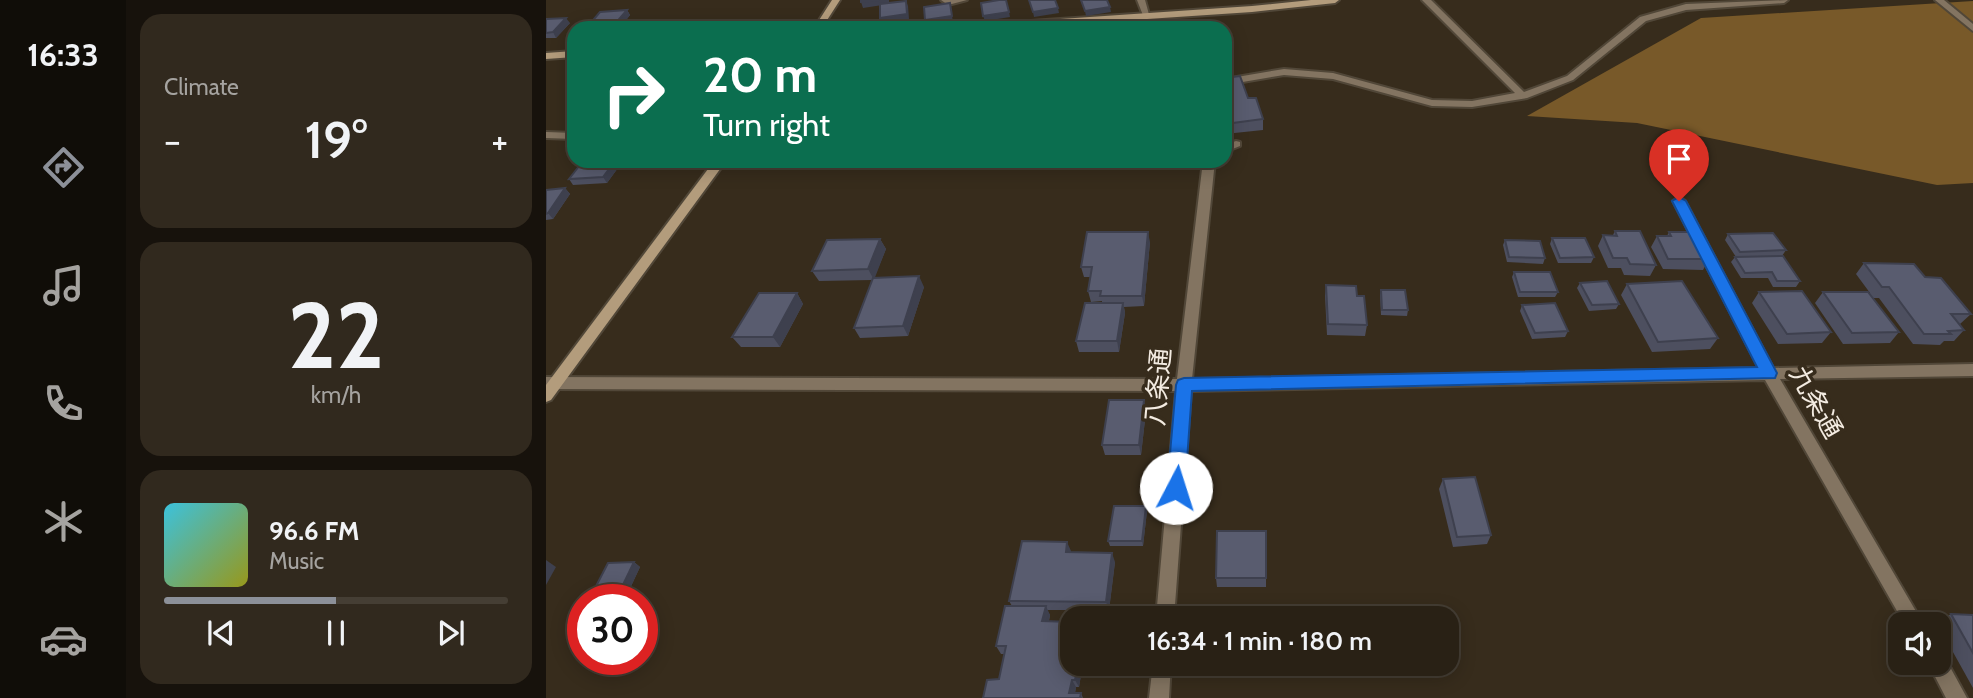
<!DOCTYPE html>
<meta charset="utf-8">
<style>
:root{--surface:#292115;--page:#31291e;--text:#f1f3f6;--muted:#a5a3a0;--line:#453e34;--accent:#8c9099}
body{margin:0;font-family:Cabin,"Noto Sans JP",sans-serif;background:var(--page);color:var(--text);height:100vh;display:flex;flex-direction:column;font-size:26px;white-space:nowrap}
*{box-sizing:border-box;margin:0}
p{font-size:23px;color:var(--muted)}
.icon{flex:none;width:38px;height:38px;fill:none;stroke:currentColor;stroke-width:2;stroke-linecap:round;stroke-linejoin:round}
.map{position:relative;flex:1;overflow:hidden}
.panel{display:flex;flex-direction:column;gap:14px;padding:14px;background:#17120c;width:420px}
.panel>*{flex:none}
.banner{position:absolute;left:21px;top:21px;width:665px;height:147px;border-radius:21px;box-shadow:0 4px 18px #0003,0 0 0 2px var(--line);background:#0b6e4f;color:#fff;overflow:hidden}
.controls{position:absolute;left:1342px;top:612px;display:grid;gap:14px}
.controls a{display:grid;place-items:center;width:63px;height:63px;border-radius:14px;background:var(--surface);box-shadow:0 4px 18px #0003,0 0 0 2px var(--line);font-size:35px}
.speed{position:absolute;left:21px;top:584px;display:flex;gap:14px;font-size:35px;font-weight:700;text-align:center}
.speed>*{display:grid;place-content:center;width:91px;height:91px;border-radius:50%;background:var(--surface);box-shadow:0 4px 18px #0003,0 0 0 2px var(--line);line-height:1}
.speed .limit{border:10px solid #d22;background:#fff;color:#111}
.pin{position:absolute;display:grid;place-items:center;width:60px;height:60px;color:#fff;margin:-72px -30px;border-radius:50% 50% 50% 0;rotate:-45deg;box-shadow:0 0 7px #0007}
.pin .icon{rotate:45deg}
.me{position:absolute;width:77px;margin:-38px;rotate:5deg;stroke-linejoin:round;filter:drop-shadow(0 0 5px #0008)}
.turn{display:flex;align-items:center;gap:24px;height:147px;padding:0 21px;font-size:32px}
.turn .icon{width:91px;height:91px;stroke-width:2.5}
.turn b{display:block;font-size:49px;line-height:60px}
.big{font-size:52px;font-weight:600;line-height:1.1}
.panel .card{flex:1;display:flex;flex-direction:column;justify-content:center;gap:10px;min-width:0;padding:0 24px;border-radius:21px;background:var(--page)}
.panel .dial{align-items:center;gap:0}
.dial b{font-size:91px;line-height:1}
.song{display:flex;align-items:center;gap:21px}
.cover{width:84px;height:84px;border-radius:10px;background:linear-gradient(135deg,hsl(190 70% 55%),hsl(60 70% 35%))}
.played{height:7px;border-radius:4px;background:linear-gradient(90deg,var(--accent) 50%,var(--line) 50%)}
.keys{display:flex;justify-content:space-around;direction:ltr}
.heat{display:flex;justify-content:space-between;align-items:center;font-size:38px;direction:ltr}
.trip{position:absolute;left:514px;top:606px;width:399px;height:70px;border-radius:21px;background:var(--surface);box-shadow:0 4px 18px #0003,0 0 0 2px var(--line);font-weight:600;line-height:70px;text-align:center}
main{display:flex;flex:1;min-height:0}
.tab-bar{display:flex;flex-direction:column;width:126px;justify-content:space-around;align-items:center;background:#100d08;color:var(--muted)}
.tab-bar .icon{width:49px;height:49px}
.tab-bar .selected{color:var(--accent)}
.tab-bar b{font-size:32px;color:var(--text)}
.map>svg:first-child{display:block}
</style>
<main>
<nav class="tab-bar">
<b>16:33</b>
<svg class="icon selected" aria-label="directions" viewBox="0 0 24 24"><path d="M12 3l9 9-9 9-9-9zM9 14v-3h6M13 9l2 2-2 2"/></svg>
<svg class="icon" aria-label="music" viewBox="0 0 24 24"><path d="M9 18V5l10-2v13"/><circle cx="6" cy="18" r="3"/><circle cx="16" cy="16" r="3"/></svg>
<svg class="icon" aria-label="phone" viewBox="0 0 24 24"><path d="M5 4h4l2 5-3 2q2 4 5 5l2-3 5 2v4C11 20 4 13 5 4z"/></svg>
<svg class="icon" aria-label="climate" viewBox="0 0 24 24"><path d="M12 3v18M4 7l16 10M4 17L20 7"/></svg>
<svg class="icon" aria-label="car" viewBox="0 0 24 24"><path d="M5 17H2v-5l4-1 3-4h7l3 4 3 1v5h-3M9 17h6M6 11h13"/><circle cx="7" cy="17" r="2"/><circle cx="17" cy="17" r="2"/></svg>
</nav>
<section class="panel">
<div class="card"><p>Climate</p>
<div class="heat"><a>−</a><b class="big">19°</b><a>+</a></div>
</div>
<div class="card dial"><b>22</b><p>km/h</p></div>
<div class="card">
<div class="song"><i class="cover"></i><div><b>96.6 FM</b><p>Music</p></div></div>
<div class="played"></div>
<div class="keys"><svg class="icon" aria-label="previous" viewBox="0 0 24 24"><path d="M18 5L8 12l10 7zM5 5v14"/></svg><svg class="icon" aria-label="pause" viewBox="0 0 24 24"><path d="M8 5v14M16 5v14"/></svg><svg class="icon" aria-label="next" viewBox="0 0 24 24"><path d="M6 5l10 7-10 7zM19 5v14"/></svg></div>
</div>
</section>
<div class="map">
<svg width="1427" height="698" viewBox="0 0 1427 698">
<rect width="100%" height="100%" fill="#372c1c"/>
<path fill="#785929" d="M1427,1V183L1391,185L1091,123L981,116L1155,18Z"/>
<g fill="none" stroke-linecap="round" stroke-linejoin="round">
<g stroke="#514738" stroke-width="4">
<path id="street" d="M395,0H421L402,5Z
M591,0H599L604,18H598Z
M876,0H885L978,92L1021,76L1094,17L1140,4L1242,0L1238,3L1140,10L1100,21L1027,80L981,98L926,107L886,106L787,79L738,75L679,85V79L738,69L787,73L886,100L926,101L969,93Z
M1389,0H1398L1427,24V31Z
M0,132L28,133V139L0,138Z
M690,141L694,142V146L679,152V145Z
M657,161H669L646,379L1213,368L1127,201L1133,197L1139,201L1227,368L1427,364V376L1234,379L1378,625H1359L1219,380L645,391L628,618H610L630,391L0,389V377L631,379Z
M1393,654L1398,656L1421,698H1400L1382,663H1393Z
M607,663H625L623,698H603Z"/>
</g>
<g stroke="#514738" stroke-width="4">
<path id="secondary" d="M286,0H294L276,28H268Z
M765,0H793L789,3L706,12L465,28H421L425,25L706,6Z
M28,51V57L0,59V53Z
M168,161H180L5,400L0,402V385Z"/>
</g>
<use href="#street" fill="#837461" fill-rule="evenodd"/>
<use href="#secondary" fill="#b39c7c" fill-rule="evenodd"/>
</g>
<path fill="#4d4f5f" d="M81,10L84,15L74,28H43L42,26Z
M0,19L24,23L10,38H0Z
M679,78L702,98L717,119V130L679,134Z
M77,161L61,183L27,185L23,179Z
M19,188L24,194L7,219L0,220V190Z
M1069,231L1110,265L1104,276L1078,275L1075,268H1062L1052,246L1057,235H1067Z
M1123,232L1163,259L1157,270L1117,269L1105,247L1111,236H1121Z
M1182,234L1240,250L1236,256L1254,281L1250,287H1227L1222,278H1195L1185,262L1189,257H1190L1179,240Z
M1006,238L1048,257L1045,263H1012L1004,244Z
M334,239L340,249L328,278L378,287L362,336L314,338L308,328L326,280L273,281L266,271Z
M959,240L999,258L997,264L961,262L957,245Z
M604,242L598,306L578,307L579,313L573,352H533L530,341L556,303V301L545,302L542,291L545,277H538L535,267Z
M1318,263L1379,277L1425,314L1414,324L1418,330L1408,341H1398L1394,345L1367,344L1333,298H1327L1353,332L1344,343L1297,344L1269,303L1277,292L1324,293L1310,274Z
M968,272L1012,292L1009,297H972L966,277Z
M1034,283L1073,304L1070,309L1043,311L1031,288Z
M1081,284L1172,338L1164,349L1106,352L1075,295Z
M780,285L811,296L821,325L819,336L781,335L779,296Z
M835,290L862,310L861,316L835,315L834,295Z
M1213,292L1285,332L1276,343L1232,344L1206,303Z
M251,293L257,304L234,347H195L186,337Z
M976,305L1022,331L1019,337L986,339L974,311Z
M600,411L595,455H559L556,445Z
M897,479L945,535L941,544L907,547L893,489Z
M600,506L601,511L597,546H564L562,541Z
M720,531V587H671L670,578Z
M525,551V552L569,562L563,610H501L504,615L503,621L527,663H537L533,687H530L529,693H535L537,698L453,679L458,654H455L450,646L466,606L463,601Z
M88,562L94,567L80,597L53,598L46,594Z
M1405,614L1427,615V688L1393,627V625L1391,622Z"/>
<path fill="#3e404e" d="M333,0H343V4L317,8L315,2Z
M360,1L362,6L363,19L336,23L334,18Z
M404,3L407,22L381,25L379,20Z
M564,7L565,12L540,16L539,11Z
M512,8L513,13L488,17L487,12Z
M81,10L84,15L74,28H72L69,24Z
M463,12L464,17L439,21L437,16Z
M20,18L24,23L10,38L7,32Z
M69,161H77L61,183L57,177Z
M19,188L24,194L7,219L2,213Z
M602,232L604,242L598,306L596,296Z
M334,239L340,249L328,280L322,269Z
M373,276L378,287L362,336L357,326Z
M251,293L257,304L234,347L227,337Z
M577,303L579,313L573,352L571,341Z
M598,400L600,411L595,455L593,445Z
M600,506L601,511L597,546L596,541Z
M521,542L525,551L523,561L520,552Z
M566,553L569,562L563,610L560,602Z
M0,560L10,567L0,585Z
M88,562L94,567L80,597L73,593Z
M500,606L504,615L501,630L496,621Z
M532,663H537L533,687L529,680Z
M526,680L530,687L528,698L523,693Z"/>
<path fill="#595c6f" stroke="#3e404e" stroke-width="2" d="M315,0H333L315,2Z
M453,0H460L463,12L437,16L435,3Z
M483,0H509L512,8L487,12Z
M535,0H561L564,7L539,11Z
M360,1L361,14L334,18V4Z
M404,3L406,16L379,20L378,7Z
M81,10L69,24L42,26L54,12Z
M20,18L7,32L0,33V19Z
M694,76L702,98H710L717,119L679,124V78Z
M37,161H69L57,177L23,179Z
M19,188L2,213L0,214V190Z
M1069,231H1094L1110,265L1084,264L1081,258H1067L1057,235L1071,236Z
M541,232H602L596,296H554L555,291H542L546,267H535Z
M1123,232H1148L1163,259H1122L1111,236H1125Z
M1227,233L1240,250L1194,252L1182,234Z
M1006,238H1039L1048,257L1014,258Z
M334,239L322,269L266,271L281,240Z
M959,240L994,241L999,258L963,257Z
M1237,256L1254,281H1231L1226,272L1199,273L1189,257Z
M1318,263L1368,264L1379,277L1395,278L1425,314H1405L1418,330L1402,331L1405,334H1378L1343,287H1336Z
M968,272H1004L1012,292H974Z
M373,276L357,326L308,328L327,278Z
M1061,281L1073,304L1046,305L1034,283Z
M1136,281L1172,338L1112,342L1081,284Z
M780,285L810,286L811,296H818L821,325L782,324Z
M835,290H859L862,310H836Z
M1256,291L1285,332L1241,334L1213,292Z
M1277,292H1322L1353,332L1306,333Z
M213,293H251L227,337H186Z
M539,303H577L571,341H530Z
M1009,303L1022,331L989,333L976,305Z
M563,400H598L593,445H556Z
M929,477L945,535L911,537L897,479Z
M568,506H600L596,541H562Z
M671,531H720V578H670Z
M476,541L521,542L520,552L566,553L560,602L463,601Z
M88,562L73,593L46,594L62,563Z
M459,606H500L496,621L527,622V663H532L529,680H526L523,693H535L534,698H437L441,680L453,679L460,646H450Z
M1405,614L1427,615V653Z"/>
<path fill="#1a73e8" stroke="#114b97" stroke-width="2" d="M1133,197L1140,201L1231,373L1229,378L646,391L639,488L636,494L630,496L623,494L621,488L630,385L632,380L638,378L1211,367L1126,201Z"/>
<g text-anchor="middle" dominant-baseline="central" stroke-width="7" stroke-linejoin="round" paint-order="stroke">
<g font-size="26" fill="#f3ebe1" stroke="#372c1c">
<text transform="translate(612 387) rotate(-85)">八条通</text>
<text transform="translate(1270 402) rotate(60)">九条通</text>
</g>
</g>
</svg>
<div class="controls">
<a><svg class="icon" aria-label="sound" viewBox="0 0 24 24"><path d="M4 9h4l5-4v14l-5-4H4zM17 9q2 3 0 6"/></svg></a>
</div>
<div class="speed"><div class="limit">30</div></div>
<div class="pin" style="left:1133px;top:201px;background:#d93025"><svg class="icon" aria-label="arrive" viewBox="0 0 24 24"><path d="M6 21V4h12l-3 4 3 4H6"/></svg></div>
<svg class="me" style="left:630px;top:488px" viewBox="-20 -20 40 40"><circle r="19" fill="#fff"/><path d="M0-13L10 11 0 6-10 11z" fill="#1a73e8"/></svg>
<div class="trip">16:34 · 1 min · 180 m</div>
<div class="banner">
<div class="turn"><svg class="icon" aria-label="right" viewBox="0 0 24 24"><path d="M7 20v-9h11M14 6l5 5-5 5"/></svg><div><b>20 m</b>Turn right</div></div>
</div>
</div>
</main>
